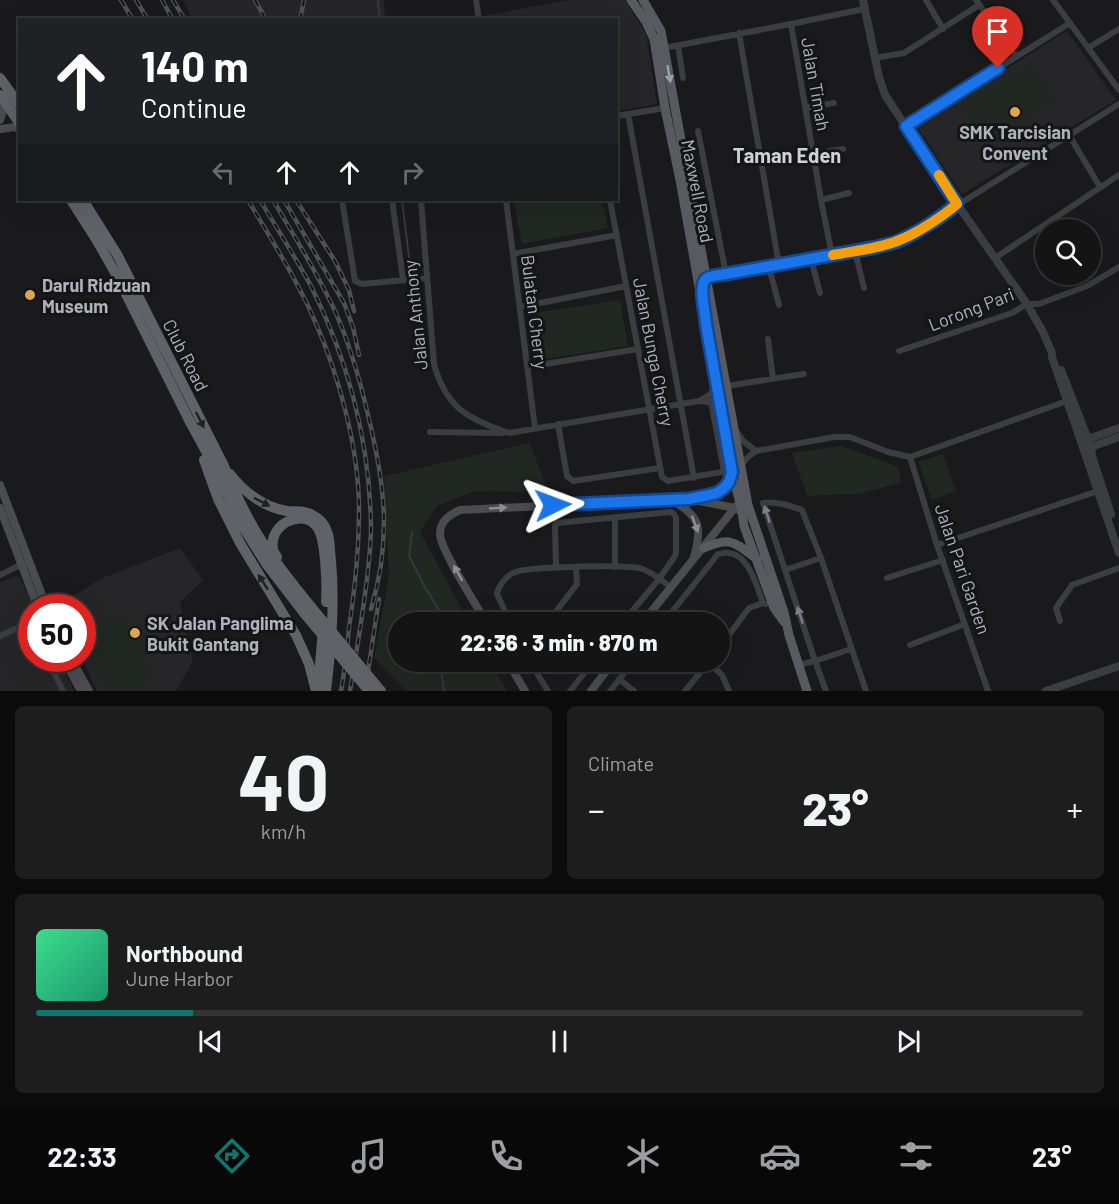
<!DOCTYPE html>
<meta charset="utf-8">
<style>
:root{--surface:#141415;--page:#1d1d1e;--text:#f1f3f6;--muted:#9d9ea0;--line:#333334;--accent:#0f766e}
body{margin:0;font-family:Barlow,sans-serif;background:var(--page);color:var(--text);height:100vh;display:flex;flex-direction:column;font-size:22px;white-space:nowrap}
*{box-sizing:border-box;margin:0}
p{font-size:20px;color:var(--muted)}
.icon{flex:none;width:33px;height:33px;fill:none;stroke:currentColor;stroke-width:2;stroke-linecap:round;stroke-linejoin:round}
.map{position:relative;height:691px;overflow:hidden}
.details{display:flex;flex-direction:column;gap:15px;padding:15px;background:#0b0b0c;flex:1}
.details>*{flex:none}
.top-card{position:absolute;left:18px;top:18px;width:600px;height:183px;border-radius:0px;box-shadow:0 6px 24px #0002,0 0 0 2px var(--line);background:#202124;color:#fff;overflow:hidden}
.tools{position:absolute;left:1035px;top:219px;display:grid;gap:12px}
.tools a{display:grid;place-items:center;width:66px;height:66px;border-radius:50%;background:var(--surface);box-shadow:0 6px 24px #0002,0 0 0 2px var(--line);font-size:30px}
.speed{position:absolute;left:18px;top:594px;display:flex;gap:12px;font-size:30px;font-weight:700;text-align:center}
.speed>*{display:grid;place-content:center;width:78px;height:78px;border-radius:50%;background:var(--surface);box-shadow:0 6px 24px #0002,0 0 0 2px var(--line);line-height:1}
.speed .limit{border:9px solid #d22;background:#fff;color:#111}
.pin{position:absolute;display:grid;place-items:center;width:51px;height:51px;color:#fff;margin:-62px -26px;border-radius:50% 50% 50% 0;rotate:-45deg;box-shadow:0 0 6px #0007}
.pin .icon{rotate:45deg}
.me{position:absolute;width:66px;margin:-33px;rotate:87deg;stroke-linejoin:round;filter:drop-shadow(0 0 4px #0008)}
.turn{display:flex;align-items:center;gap:21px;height:126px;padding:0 24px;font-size:27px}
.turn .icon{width:78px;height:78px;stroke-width:2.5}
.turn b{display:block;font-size:42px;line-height:51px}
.lanes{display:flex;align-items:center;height:57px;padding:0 24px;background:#0003;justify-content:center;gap:30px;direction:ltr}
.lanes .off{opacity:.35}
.big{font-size:45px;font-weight:800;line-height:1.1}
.details .widget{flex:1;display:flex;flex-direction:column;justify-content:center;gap:9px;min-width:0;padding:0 21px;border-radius:9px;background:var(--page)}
.details .dial{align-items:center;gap:0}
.dial b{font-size:78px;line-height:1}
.song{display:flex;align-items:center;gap:18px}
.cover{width:72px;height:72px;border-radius:9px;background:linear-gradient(135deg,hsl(150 70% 55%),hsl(160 70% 35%))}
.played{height:6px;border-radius:3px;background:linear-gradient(90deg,var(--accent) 15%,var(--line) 15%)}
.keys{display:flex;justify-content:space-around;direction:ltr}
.heat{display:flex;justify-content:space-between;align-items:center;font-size:33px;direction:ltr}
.details .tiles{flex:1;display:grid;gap:15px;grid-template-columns:1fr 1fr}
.widget:last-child{grid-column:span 2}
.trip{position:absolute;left:388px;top:612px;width:342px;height:60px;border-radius:30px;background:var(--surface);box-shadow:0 6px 24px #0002,0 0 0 2px var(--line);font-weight:800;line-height:60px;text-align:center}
.tab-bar{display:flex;height:96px;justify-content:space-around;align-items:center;background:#080808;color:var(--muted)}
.tab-bar .icon{width:42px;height:42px}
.tab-bar .selected{color:var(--accent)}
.tab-bar b{font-size:27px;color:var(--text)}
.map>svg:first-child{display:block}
</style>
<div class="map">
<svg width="1119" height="691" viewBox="0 0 1119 691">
<rect width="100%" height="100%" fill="#1a1a1c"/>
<path fill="#262629" d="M183,0H384L385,19H193Z
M569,0H625L646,34L657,104L617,111L616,20L483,19V16Z
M1067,31L1116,100L962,194L916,125Z
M180,548L203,580L180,602L193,661L176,691H97L82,659V608L58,607V606L100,579Z
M15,576L20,578L34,607L32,608V658L59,659L74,691H0V583Z"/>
<path fill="#212721" d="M1033,61L1056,100L984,145L961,105Z
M522,200H602L608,228L522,244L514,201Z
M620,300L628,346L539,360L529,314Z
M530,443L548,492L474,491L437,506L420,532L469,622H399V662H491L507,691H408L374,658L389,576L384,476Z
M841,446L899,467L901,483L858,494L807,496L792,453Z
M943,454L956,491L932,500L918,462Z
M104,615L140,621L152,677L132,691H106L83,644V636Z"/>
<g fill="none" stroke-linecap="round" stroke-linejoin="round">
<path stroke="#313a3f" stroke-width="2" d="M378,0L380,20
M402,200L411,274
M412,532L409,556L425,587L446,622
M440,662L444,691"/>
<path stroke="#3c3d41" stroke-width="6" d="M476,0L479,20
M926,0L943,29
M976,0L1016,56
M1053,0L1119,90
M791,24L821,200L832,255
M739,33L779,265
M678,45L683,78
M664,48L791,24L864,9
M1088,48L1119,29
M875,58L904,53L979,5
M805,108L834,103
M628,114L694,478
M616,116L665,108
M906,126L1070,23
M698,131L726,274
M1069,135L1100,187
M813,154L843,149
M342,200L355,281L362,284L427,278
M392,200L403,279
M421,200L434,364C446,408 468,419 509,433L699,401L708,402L722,398
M506,200L535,428
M610,200L662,477L668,481L722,472L724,471L711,402
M821,200L849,193
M855,251L864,288
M513,254L617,235
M995,258L1119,175
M811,259L820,293
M769,267L779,305
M706,278L877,247L896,242L910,235L1119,104
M520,307L626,286
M768,339L773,379
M899,351L1012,313L1027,304H1039L1087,286L1119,267
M527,367L638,349
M726,386L804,374
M699,401L709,395L717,387
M558,424L567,476L573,481L660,468
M430,432L503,433
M737,432L743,441L756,451
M910,457L937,545L988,691
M741,466L748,457L756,451L834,437H850L888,452L910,457L1067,401
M615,517V567
M937,545L1098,491
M556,568L555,526L556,523L671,512L674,514L676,518V553L675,556L659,579L623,622
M785,570L821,558
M0,575L24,563
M887,578L943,560
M1060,621L1056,608L1072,585L1119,568
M510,622L497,594C498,587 506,576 513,573C525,566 623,565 639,568C648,569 663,582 671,587
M548,622L577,584L576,568
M664,622L718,554C721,554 724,552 728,553C749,554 757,587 763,603
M0,636L15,629L32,630
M910,645L965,624
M720,647L749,608L763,603L766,604
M47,658L63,691
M530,662L548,691
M708,662L722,675L729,691
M798,665L815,661L851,649
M619,679L634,691
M570,691L593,662
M610,691L633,662
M685,691L709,662
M826,691L815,661L763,503C776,501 790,506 802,510L821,558L866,691"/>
<path stroke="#3c3d41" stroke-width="8" d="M863,0L879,77L885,95L957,204L1027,304L1043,332L1052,353V357L1119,553
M1061,370L1091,447L1092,456L1111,514
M1085,442L1088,439L1119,428
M1086,446L1091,447L1119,437
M1046,691L1119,666"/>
<path stroke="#4a4c50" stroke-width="8" d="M0,120L4,108L3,100
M0,129L14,127L20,129
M0,485L47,608
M671,500C699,515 703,526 694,557
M0,508L38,608
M486,622C477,606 440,549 440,534C440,521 449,515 460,510L689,499L735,508L744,513
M643,622L737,505
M63,658L81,691
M71,658L89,691
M508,662L525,691
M591,691L613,662"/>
<path stroke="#585a5f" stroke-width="9" d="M631,0L646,22L654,39L665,108L680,180L732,472L742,511L744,526L774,608L784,622
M643,0L661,31L748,505L784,612L789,635L807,691
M689,499C709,495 726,496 731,473
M704,548C731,536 734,542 757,559"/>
<path stroke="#606268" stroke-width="10" d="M0,78L20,106
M0,95L20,124
M71,200L96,239L117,276L189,420L214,466L240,522L267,565L304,613
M83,200L118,256L223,464C234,491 246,516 261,540C276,564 294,586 312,608
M204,460L218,499L240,543L296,635L309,664L316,691
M230,474C245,493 263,507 287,511C296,512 306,510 314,516C321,519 326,527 328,534C330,542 330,552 331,561C335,604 331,648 326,691
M277,557C276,555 273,552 273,549C268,525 302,507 317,527C326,539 327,586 326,602
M318,689L323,629"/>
<g stroke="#4f5155" stroke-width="4.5">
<path id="rail" d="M121,0L133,20
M136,0L148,20
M162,0L173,20
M173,0L185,20
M255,0L266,20
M300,20L304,0
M248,200C271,239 296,278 314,319C339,375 359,449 359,509C359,549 355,588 349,628C347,649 345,670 341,691
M260,200C277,228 295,257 311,286C349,362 370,443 371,528C371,538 370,549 369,560C365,604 357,647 350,691
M273,200C294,236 317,272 335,311C350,345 360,380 368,415C385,485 392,539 371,609
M284,200L344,303L353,327L359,355
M296,200L335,261L349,290L354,311
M365,691L379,599"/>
</g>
<use href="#rail" stroke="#151517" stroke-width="2" stroke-dasharray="7" stroke-linecap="butt"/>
<path stroke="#606268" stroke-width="10" d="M312,608L381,691
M304,613L369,691"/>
</g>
<defs><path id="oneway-solid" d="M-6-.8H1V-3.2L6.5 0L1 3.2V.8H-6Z" transform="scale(1.5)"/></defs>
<use fill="#9da1a8" href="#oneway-solid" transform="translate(669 74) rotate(80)"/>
<g fill="#202123">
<use href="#oneway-solid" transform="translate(200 420) rotate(63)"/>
<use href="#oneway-solid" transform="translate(262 502) rotate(27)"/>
<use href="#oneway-solid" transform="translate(263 582) rotate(-123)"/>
</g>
<g fill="#8b8f95">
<use href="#oneway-solid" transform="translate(498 508) rotate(-3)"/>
<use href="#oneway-solid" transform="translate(695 524) rotate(70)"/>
<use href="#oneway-solid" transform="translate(458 573) rotate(-120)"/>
</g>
<g fill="#7b7e84">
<use href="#oneway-solid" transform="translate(767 514) rotate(-108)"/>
<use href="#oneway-solid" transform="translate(800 615) rotate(-108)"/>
</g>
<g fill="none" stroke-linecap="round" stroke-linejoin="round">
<g stroke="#114b97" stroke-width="15">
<path id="route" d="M553,505L689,499L709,495L717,493L724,488L729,482L732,472L706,324C706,314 697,284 707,278C712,275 720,275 726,274L877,247C883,245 890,244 896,242C914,235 942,217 957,204L906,126L998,68"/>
</g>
<use href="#route" stroke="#1a73e8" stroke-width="10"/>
<path stroke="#f59e0b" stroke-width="10" d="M833,255C854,251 877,249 897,241C916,234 942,217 957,204L939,175"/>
</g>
<g fill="#dda551" stroke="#151517" stroke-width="2">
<circle cx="1015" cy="112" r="6"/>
<circle cx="30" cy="295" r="6"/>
<circle cx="135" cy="633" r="6"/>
</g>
<g text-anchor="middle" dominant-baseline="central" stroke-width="6" stroke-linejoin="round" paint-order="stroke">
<g font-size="18" fill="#aeb3ba" stroke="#151517">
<text transform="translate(816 84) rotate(80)">Jalan Timah</text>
<text transform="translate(698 191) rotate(79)">Maxwell Road</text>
<text transform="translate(971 309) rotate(-21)">Lorong Pari</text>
<text transform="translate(535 312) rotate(83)">Bulatan Cherry</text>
<text transform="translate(415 315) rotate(-96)">Jalan Anthony</text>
<text transform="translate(654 352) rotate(79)">Jalan Bunga Cherry</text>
<text transform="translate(186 355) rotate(63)">Club Road</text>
<text transform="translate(963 569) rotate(71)">Jalan Pari Garden</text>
</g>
<g font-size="18" font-weight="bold" fill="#aeb3ba" stroke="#151517" text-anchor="start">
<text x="1015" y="132" text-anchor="middle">SMK Tarcisian<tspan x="1015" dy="21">Convent</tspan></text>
<text x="42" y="285">Darul Ridzuan<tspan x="42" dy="21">Museum</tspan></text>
<text x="147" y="623">SK Jalan Panglima<tspan x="147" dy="21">Bukit Gantang</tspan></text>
</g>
<g font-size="20" font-weight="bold" fill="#cfd1d6" stroke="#151517">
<text x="787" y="155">Taman Eden</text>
</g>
</g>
</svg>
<div class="tools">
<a><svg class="icon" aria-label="search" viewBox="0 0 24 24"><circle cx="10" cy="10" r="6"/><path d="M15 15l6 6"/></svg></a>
</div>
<div class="speed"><div class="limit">50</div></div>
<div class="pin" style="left:998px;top:68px;background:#d93025"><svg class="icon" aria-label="arrive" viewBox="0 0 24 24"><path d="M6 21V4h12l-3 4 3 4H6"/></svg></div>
<svg class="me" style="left:553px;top:505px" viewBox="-20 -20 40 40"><path d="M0-17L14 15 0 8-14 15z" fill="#1a73e8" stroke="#fff" stroke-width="4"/></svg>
<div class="trip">22:36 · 3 min · 870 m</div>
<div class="top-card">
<div class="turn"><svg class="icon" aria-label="ahead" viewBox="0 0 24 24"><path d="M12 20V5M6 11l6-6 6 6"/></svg><div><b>140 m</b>Continue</div></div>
<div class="lanes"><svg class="icon off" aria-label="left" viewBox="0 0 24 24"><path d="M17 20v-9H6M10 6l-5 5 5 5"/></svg><svg class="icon" aria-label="ahead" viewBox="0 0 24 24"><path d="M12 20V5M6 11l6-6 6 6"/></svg><svg class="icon" aria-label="ahead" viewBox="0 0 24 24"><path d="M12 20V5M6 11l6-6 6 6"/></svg><svg class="icon off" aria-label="right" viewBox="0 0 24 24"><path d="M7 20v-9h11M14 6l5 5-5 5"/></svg></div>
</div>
</div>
<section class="details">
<div class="tiles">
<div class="widget dial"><b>40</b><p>km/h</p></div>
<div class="widget"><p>Climate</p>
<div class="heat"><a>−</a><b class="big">23°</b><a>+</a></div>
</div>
<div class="widget">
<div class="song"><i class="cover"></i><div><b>Northbound</b><p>June Harbor</p></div></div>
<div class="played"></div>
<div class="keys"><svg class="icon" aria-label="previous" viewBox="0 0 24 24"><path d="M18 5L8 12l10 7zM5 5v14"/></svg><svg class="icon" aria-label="pause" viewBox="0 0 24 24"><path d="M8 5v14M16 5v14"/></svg><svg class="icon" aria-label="next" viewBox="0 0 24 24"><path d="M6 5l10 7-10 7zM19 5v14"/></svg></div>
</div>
</div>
</section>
<nav class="tab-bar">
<b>22:33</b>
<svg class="icon selected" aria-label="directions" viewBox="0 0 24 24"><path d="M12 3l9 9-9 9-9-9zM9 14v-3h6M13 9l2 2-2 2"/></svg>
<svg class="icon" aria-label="music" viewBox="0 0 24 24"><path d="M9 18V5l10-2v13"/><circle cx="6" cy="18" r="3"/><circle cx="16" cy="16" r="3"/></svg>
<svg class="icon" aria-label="phone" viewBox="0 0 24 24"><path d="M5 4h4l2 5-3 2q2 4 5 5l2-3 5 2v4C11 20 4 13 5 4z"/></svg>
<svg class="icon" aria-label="climate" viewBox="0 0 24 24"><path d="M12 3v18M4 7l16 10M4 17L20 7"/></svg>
<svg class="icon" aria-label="car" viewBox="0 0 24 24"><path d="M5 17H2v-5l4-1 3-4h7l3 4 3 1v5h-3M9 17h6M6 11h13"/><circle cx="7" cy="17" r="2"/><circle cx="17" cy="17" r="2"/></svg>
<svg class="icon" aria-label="filters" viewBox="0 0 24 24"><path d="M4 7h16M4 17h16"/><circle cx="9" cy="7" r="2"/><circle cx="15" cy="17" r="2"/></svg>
<b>23°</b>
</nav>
